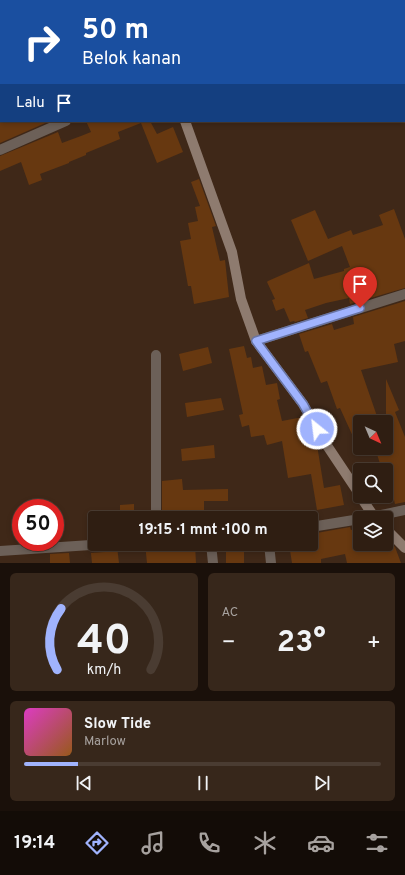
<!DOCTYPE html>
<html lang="id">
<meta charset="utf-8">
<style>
:root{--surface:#2f1e12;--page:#37271b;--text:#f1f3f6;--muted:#a7a29f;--line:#4a3c32;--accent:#a0b3fd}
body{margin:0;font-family:Overpass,sans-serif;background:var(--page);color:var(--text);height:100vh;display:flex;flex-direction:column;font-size:15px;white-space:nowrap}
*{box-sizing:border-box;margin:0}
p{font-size:13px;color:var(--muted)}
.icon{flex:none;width:22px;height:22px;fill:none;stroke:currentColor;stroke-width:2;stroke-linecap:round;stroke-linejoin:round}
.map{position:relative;height:563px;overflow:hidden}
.panel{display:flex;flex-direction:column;gap:10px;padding:10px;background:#1a100a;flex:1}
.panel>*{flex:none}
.guide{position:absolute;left:0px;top:0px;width:405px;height:122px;box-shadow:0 2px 6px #0003,0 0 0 1px var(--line);background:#1a4fa0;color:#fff;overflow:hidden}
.needle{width:26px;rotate:136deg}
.fabs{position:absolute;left:353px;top:415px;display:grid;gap:8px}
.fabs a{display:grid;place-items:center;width:40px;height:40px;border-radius:4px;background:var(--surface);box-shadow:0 2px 6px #0003,0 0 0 1px var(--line);font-size:20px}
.speed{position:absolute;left:12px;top:499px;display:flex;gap:8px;font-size:20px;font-weight:700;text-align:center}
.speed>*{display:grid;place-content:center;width:52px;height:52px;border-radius:50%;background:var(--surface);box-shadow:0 2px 6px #0003,0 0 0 1px var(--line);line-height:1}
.speed .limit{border:6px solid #d22;background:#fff;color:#111}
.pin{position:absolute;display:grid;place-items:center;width:34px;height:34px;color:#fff;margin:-41px -17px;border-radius:50% 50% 50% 0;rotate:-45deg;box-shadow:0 0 4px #0007}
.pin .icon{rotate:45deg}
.me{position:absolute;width:44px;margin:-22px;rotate:331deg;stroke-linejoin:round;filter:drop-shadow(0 0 3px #0008)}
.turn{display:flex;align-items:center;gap:14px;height:84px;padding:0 16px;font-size:18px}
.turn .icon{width:52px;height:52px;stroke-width:2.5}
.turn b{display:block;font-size:28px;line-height:34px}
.then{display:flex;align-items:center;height:38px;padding:0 16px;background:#0003;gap:8px;font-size:15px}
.big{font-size:30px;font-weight:700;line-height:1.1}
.panel .widget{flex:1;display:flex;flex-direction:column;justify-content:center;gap:6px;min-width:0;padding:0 14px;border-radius:6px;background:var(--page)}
.panel .dial{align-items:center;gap:0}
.dial svg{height:104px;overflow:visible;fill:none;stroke:var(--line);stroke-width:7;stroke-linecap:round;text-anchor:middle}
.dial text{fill:var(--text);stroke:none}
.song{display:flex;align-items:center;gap:12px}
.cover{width:48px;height:48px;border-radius:6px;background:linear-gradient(135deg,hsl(310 70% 55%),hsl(30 70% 35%))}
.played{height:4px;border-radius:2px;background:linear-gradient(90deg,var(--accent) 15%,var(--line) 15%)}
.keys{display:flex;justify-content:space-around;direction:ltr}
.heat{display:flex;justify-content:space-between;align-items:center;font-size:22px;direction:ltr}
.panel .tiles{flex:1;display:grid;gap:10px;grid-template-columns:1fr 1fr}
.widget:last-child{grid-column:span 2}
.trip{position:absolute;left:88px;top:511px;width:230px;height:40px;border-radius:4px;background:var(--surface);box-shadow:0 2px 6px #0003,0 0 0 1px var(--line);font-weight:700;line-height:40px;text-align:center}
.tabs{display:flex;height:64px;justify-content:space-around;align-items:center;background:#130c07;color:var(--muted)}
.tabs .icon{width:28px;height:28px}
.tabs .on{color:var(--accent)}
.tabs b{font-size:18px;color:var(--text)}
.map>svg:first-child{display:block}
</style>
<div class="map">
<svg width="405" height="563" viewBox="0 0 405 563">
<rect width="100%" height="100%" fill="#3f2818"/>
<path fill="#673810" d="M0,121H50L0,143Z
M86,121H150L157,134L173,127L183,152L157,163L141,123L118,132L120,139L86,153V155L69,162V163L40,174L42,180L29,185L21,162L0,171V156L58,132L62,143L81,136L91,132Z
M199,179L216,226L212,227L220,261L225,260L229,297L194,304L191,286H188L180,241L191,239L188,223L198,221L195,207L200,206L191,182Z
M394,209L405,239V288L350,304L349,298L326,303L305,310L308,318L295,322L294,321L290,322L284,308L276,311L272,300L275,299L267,282L268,281L309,263L314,279L344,271V269L350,267L342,246L308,261L291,220L315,210L328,239L351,230L353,235L383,225L379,215Z
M405,301V341L394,344L398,362L361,370L379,422H360V452L340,408L337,409L327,381L321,383L308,351L305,352L299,334L332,324L334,330L354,324L353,317Z
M244,346L247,358L251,357L253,368L262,366L266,385L277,383L280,399L277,400L282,421L303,417L311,432L314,445H317L324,488L340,485L344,505L317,510L311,474L288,478L282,441L267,445L264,435L251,437L249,425L242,427L239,415L243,414L229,349Z
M208,347L212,363L183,371L179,354Z
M386,379L399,410L395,412L405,437V502L395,504L389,479H386V470H382L375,448H386Z
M221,398L224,410L187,417L185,403Z
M214,445L215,458L182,461L181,449Z
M182,479L183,490L228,489V501H204V510H193L194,516L162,518V481Z
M134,504V518H120V505Z
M350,527L351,530L360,527V544H386L390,542L395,547L401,563H347L345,554L321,559V563H292L289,544H311V534Z
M145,544H195L196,563H147Z
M226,544H244V563H226Z
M112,546H117L119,563H92L91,553L105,552Z
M69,553L70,563H50V554Z"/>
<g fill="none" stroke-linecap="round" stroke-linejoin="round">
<path stroke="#6c6058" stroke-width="10" d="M0,89L1,88
M0,150L66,121
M256,341L405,294
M156,355V518
M367,518L405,510
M311,527L360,519
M211,544L213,563
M269,544L271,563
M0,551L106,544"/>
<path stroke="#8e7b6f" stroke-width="10" d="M137,0V1
M185,121L232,252L241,299L256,341L303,404L324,441L360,495
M360,496L375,518
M386,529L405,548"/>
</g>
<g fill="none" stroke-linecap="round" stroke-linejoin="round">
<g stroke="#6874a4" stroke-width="10">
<path id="route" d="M317,429L303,404L256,341L360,308"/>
</g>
<use href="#route" stroke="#a0b3fd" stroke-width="7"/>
</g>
</svg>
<div class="fabs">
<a><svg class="needle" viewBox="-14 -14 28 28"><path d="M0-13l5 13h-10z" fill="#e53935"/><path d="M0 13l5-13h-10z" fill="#a7a29f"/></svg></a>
<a><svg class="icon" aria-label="search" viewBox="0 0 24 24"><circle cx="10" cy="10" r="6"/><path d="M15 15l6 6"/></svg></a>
<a><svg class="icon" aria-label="layers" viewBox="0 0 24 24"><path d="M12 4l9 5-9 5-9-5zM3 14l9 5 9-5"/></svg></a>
</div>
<div class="speed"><div class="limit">50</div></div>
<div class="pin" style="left:360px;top:308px;background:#d93025"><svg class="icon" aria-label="arrive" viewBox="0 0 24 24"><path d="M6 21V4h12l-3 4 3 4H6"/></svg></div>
<svg class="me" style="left:317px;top:429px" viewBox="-20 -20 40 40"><circle r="17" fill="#a0b3fd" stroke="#fff" stroke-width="3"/><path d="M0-11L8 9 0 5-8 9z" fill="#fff"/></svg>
<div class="trip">19:15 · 1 mnt · 100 m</div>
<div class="guide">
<div class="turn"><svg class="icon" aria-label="right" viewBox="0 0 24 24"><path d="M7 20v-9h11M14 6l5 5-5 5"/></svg><div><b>50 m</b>Belok kanan</div></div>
<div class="then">Lalu<svg class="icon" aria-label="arrive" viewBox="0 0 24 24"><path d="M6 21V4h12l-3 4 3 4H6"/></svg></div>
</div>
</div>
<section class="panel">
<div class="tiles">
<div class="widget dial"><svg viewBox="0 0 100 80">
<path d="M14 69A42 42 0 1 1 86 69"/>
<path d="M14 69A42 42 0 0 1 17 22" stroke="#a0b3fd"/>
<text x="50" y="56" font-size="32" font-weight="700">40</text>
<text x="50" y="72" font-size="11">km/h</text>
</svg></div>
<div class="widget"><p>AC</p>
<div class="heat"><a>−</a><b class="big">23°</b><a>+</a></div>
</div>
<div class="widget">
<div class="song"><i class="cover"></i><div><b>Slow Tide</b><p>Marlow</p></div></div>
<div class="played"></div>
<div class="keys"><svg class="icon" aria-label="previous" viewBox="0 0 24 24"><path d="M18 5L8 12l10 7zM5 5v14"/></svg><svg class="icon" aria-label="pause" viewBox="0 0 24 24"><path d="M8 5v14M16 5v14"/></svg><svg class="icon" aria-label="next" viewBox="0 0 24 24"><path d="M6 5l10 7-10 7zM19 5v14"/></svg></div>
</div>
</div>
</section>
<nav class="tabs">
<b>19:14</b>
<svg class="icon on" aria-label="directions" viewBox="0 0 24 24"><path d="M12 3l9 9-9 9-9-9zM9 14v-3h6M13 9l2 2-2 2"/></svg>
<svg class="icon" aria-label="music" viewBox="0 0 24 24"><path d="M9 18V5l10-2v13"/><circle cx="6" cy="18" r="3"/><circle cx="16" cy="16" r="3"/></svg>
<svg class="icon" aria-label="phone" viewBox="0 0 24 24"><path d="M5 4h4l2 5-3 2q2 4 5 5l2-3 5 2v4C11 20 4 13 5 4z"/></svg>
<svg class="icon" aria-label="climate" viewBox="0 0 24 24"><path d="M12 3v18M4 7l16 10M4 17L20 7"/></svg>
<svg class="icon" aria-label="car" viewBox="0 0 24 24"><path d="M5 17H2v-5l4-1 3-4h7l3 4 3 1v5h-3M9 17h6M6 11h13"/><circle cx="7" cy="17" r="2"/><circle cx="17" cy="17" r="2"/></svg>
<svg class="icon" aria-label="filters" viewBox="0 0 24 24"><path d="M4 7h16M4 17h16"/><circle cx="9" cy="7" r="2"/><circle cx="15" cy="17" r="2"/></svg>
</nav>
